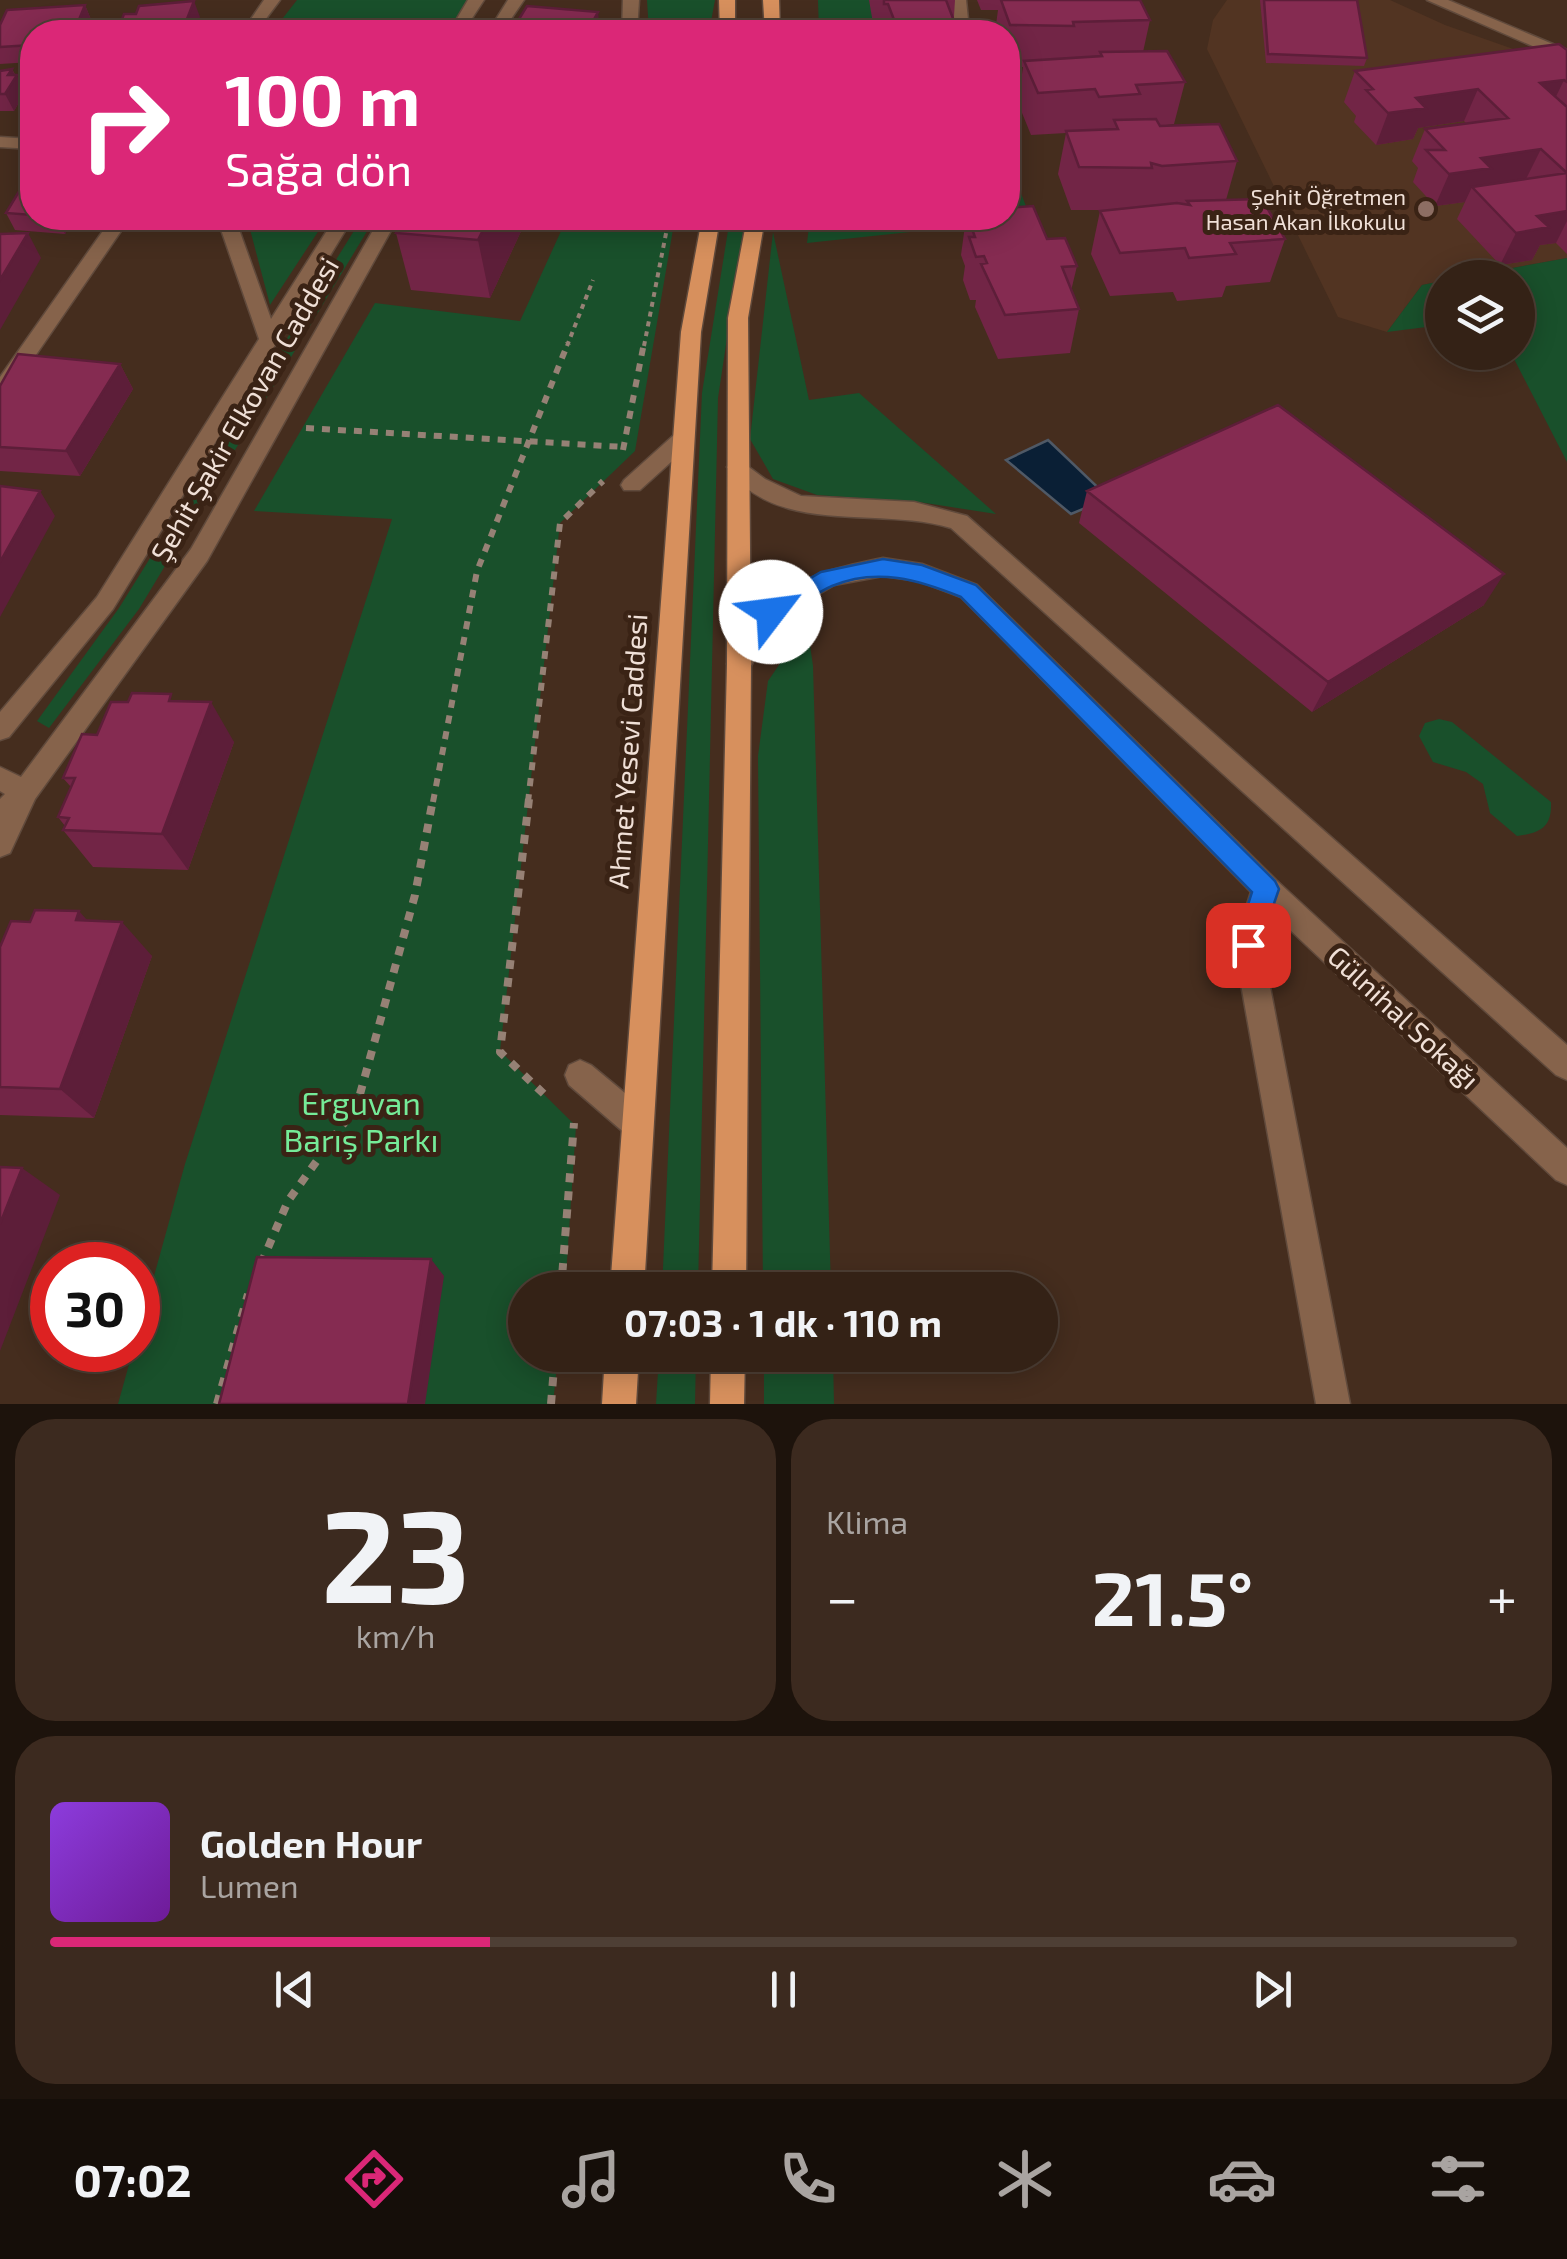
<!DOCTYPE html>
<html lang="tr">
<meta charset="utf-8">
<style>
:root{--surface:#342216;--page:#3c2a1f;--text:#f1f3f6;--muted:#a9a4a1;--line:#4e3f35;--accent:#db2777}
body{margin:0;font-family:"Exo 2",sans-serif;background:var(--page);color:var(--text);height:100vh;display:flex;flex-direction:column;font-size:38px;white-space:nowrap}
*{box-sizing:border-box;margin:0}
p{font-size:32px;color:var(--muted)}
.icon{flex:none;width:55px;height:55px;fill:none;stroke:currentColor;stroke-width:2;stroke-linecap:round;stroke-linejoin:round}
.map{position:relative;height:1404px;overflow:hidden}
.details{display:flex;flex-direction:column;gap:15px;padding:15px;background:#1d130c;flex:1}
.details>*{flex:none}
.guide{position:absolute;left:20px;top:20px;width:1000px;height:210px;border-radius:40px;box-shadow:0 5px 25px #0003,0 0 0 2px var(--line);background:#db2777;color:#fff;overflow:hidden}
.controls{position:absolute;left:1425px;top:260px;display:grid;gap:20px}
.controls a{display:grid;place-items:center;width:110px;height:110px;border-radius:50%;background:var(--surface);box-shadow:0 5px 25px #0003,0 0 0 2px var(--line);font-size:50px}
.speed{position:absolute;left:30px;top:1242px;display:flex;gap:20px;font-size:50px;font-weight:700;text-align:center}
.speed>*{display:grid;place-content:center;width:130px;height:130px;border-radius:50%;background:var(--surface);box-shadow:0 5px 25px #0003,0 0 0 2px var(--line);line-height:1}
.speed .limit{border:15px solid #d22;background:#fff;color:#111}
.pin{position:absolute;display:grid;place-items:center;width:85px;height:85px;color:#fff;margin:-42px;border-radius:20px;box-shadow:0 5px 15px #0006}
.me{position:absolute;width:110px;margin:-55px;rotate:60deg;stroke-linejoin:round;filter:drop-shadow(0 0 8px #0008)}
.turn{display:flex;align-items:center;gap:35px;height:210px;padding:0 40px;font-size:45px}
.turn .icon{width:130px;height:130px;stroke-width:2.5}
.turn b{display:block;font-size:70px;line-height:85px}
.big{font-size:75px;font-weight:700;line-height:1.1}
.details .widget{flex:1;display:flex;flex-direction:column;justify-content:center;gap:15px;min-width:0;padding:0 35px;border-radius:40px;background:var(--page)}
.details .dial{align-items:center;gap:0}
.dial b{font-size:130px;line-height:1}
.song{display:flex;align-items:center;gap:30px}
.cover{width:120px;height:120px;border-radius:15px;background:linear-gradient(135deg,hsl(270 70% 55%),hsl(280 70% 35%))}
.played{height:10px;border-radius:5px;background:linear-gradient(90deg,var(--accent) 30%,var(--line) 30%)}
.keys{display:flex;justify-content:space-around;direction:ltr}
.heat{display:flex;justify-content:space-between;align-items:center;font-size:55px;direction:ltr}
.details .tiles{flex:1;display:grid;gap:15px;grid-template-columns:1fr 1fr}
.widget:last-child{grid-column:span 2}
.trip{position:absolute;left:508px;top:1272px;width:550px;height:100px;border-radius:50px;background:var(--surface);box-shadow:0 5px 25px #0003,0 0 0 2px var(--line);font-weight:700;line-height:100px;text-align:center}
.tab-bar{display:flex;height:160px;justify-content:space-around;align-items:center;background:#150e09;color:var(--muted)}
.tab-bar .icon{width:70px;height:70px}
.tab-bar .active{color:var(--accent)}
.tab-bar b{font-size:45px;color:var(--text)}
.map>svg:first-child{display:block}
</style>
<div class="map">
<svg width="1567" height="1404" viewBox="0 0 1567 1404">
<rect width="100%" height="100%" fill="#452d1e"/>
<path fill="#523422" d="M1227,0H1390L1445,25L1567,68V258L1463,277L1442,278V281L1422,285L1387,332L1338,317L1207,49L1213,20Z"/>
<path fill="#19502b" d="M297,0H470L448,32H272Z
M647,0H715L709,32H649Z
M818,0H885L953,17L958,32H819Z
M1008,160L1031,219L807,243L810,218H1008Z
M247,218H327L270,305Z
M362,218H375L139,609L49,728L37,721L119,608Z
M567,218H675L635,451L560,523L500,1051L576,1126L565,1290H525V1355H558L553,1404H118L133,1350H138V1334L185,1164L392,519L254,511L375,303L520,321Z
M730,218H745L718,398L698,1290H662L702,393Z
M773,232L809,400L859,393L996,514L919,502L817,495L773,479L750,439Z
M1567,258V462L1511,353L1518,352V278L1463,277Z
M1442,281V325L1387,332L1422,285Z
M807,624L813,666L831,1290H763L758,756L768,681Z
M1439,719L1452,722L1551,802C1552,827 1541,833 1517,836L1490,813L1483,784L1466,772L1433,762L1419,736L1425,723Z
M659,1355H696L695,1404H656Z
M764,1355H833L834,1404H764Z"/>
<path fill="#0a1f35" stroke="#4f5966" stroke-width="2.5" d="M1048,440L1109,498L1071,514L1006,460Z"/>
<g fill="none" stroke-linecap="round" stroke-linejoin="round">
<g stroke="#604a3c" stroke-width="3">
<path id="minor" d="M264,0H280L256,32H242Z
M468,0H484L463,32H449Z
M508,0H524L502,32H488Z
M623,0H639L637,32H622Z
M950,0H966L969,29L956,26Z
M1427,0H1448L1567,50V61Z
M0,137L32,139V149L0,147Z
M112,218H130L7,397L0,399V377Z
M217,218H235L271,319L335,218H353L113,609L9,737L0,740V712L97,597L259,339Z
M380,218H398L207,561L35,799L10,853L0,857V799L5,794L0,791V767L21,777L191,549Z
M683,432L694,439L691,444L640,490H624L621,485L624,480L675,434Z
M738,459L765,479L801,496L914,502L967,516L1567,1045V1080L1556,1075L951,528C880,506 775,537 727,467Z
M883,558L922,564L977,585L1276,880L1567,1148V1185L1556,1180L1272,913L1262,945L1350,1404H1316L1234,945L1251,892L961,597L919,581L883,576L834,585L779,618L748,671H730L727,664C768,587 800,575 883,558Z
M580,1060L591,1065L649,1113L653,1124L649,1135L638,1139L627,1135L569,1085L565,1075L569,1065Z"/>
</g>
<g stroke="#604a3c" stroke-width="3">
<path id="major" d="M719,0H735V32H720Z
M763,0H779L780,32H765Z
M702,218H720L701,332L644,1290H610L681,332Z
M747,218H765L748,318L751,664L746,1290H712L727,664L728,318Z
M605,1355H639L636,1404H602Z
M711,1355H745L744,1404H710Z"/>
</g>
<path stroke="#968175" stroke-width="4" stroke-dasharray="5 5" stroke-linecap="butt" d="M567,346L593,280
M644,346L669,218"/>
<path stroke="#968175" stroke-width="6" stroke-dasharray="8 8" stroke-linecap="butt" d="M306,428L624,447
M623,450L644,343
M433,802L477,571L568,343
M528,802L560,523L603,481"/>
<path stroke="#968175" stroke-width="8" stroke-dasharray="9 9" stroke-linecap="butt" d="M529,799L500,1052L547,1097
M261,1264L288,1201L357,1105L415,895L433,799
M561,1290L574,1123
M217,1404L248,1294
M551,1404L555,1355"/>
<use href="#minor" fill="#86634b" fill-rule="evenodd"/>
<use href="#major" fill="#d7905d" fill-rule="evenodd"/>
</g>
<path fill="#722546" d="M869,0H955L953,32H881V29H874Z
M977,0H1140L1150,20L1143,52L1185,82L1174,124L1159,126L1237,161L1226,200L1285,239L1270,282L1226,286L1222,297L1177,301L1173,292L1110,296L1091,254L1100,211L1107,210H1071L1058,174L1066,133L1031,135L1018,103L1023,67H1008V32H995L998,10H981Z
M1260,0H1357L1367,58L1364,66L1266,63Z
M85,5L92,22L32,32V62L0,64V25Z
M1567,50V254L1556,243L1540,245L1532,260L1500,265L1457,219L1465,202L1435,206L1413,182L1418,168L1412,161L1425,129L1467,124L1464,121L1418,128L1413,139L1376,145L1354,122L1356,116L1344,102L1355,71Z
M12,69L25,92L14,111H0V71Z
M1008,111L1015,128L1012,154L1015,163L1009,205L1008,206Z
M32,170V218H75L65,234L15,230L6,213Z
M404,218H521L523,227L490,298L411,290L396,233Z
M966,218H1008L1047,239L1077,266L1071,291L1079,309L1070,353L998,359L975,307L976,300H970L963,280L965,266L961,255Z
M120,364L133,389L80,476L0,471V386Z
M1087,491L1484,605L1312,712L1079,523Z
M176,701L234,742L188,870L93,867L63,830L65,826L58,817L71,787L63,778L97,735L128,702Z
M87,920L152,956L94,1118L0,1115V947L30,922Z"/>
<path fill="#5d1e39" d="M194,1L200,17L194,32H182Z
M85,5L92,22L88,32H74Z
M598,12L600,32H587Z
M12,69L16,78L17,75L25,92L14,111L5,94L8,75Z
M1564,80L1549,111L1540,83Z
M1478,89L1464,121L1418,128L1413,139L1376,145L1388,113L1416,98Z
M1541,149L1525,181L1472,187L1465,202L1435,206L1449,174L1481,158Z
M1567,211V221L1556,243L1540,245L1532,260L1500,265L1516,233L1537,216Z
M57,218H75L65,234Z
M489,218H521L523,227L490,298L478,240Z
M28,233L41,258L0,330V280Z
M120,364L133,389L80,476L66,451Z
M40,491L55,516L0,617V562Z
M1504,574L1484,605L1312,712L1328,682Z
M211,702L234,742L188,870L162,834Z
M79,911L110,946L76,920Z
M122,922L152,956L94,1118L60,1089Z
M22,1168L60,1195L0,1351V1224Z
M431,1259L444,1276L425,1404H408Z"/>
<path fill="#852b51" stroke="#5d1e39" stroke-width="2.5" d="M884,0H946L954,21L896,25L888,4H884Z
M1001,0H1140L1150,20L1073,22L1074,26L1010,25Z
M1264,0H1357L1367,58L1268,54Z
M194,1L182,32H117L124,14H136L139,6Z
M85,5L74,32H32V45L0,47V25L7,10Z
M527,6L598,12L587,32H511Z
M1559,44L1567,50V82L1564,80L1540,83L1567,107V211L1537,216L1549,227L1516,233L1472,187L1567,173L1541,149L1481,158L1491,168L1449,174L1426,150H1445L1425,129L1508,118L1478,89L1416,98L1426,108L1388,113L1366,90L1373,89L1355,71Z
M1167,51L1185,82L1136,85L1140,94L1099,97L1095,89L1038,93L1024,61L1102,56L1100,52Z
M12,69L8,75H17L5,94H0V71Z
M1008,111L1015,128L1008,129Z
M1156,119L1160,126L1219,124L1237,161L1162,166L1151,163L1152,168L1079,167L1066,131L1118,129L1114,120Z
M1008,144L1015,163H1008Z
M32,170V215L6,213Z
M1262,199L1285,239L1230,243L1236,254L1189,258L1185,248L1120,253L1100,211L1177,203L1190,205L1187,201Z
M1033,206L1047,239L1065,238L1077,266L1062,267L1079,309L1005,315L981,264L987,263L984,256L976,257L969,237H975L968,218H1008V208Z
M404,218H489L478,240L396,233Z
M28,233L0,280V234Z
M18,354L120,364L66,451L0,447V386Z
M1278,405L1504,574L1328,682L1087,491Z
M0,486L40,491L0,562Z
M132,693L171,694L169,701L211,702L162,834L63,830L69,818L58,817L75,778H63L82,734L97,735L111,702H128Z
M35,910L79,911L76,920L122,922L60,1089L0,1087V947L11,921L30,922Z
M0,1167L22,1168L0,1224Z
M257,1257L431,1259L408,1404H219Z"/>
<path fill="#1a73e8" stroke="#114b97" stroke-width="2.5" d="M883,559L922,565L976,585L1275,881L1279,889L1257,953L1248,957L1238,953L1235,945L1252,892L961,597C919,580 877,567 832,586C811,595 793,613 771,620L760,612L763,606L821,572Z"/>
<circle fill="#8d6e63" stroke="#3a2315" stroke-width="4" cx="1426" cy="209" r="10"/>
<g text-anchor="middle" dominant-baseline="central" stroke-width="10" stroke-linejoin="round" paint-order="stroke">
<g font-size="22" fill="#f0e0d7" stroke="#3a2315" text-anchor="end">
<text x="1406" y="196">Şehit Öğretmen<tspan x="1406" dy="25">Hasan Akan İlkokulu</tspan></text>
</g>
<g font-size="28" fill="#f0e0d7" stroke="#3a2315">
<text transform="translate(244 409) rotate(-60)">Şehit Şakir Elkovan Caddesi</text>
<text transform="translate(627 751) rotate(-86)">Ahmet Yesevi Caddesi</text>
<text transform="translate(1404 1017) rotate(43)">Gülnihal Sokağı</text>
</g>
<g font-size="32" fill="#75eb98" stroke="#3a2315">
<text x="361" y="1102">Erguvan<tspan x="361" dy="37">Barış Parkı</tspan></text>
</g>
</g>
</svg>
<div class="controls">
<a><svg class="icon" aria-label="layers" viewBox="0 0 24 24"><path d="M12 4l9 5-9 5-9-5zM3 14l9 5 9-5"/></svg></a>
</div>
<div class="speed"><div class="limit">30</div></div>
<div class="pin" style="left:1248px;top:945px;background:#d93025"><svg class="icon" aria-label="arrive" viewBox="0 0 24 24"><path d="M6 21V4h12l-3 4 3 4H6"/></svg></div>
<svg class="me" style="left:771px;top:612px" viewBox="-20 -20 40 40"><circle r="19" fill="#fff"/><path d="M0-13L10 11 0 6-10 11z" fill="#1a73e8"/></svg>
<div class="trip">07:03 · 1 dk · 110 m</div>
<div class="guide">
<div class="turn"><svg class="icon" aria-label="right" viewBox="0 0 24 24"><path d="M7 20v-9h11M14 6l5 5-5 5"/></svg><div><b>100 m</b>Sağa dön</div></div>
</div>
</div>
<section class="details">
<div class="tiles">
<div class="widget dial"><b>23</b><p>km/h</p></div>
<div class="widget"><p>Klima</p>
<div class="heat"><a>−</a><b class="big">21.5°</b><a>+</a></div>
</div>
<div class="widget">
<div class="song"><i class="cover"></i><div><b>Golden Hour</b><p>Lumen</p></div></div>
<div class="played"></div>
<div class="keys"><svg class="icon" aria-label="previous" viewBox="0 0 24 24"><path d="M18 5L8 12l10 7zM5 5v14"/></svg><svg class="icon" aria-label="pause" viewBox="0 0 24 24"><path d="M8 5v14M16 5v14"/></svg><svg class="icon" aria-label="next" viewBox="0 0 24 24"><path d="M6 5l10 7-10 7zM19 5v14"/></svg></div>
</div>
</div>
</section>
<nav class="tab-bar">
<b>07:02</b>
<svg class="icon active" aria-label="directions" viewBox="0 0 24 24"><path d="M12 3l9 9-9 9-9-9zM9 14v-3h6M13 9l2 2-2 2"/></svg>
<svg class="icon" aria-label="music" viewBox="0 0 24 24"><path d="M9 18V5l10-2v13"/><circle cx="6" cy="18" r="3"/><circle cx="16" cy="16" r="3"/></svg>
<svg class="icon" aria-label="phone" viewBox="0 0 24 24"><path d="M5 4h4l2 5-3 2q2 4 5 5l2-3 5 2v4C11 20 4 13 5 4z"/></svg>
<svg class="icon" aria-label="climate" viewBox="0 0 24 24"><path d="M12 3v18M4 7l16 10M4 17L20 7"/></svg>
<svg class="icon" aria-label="car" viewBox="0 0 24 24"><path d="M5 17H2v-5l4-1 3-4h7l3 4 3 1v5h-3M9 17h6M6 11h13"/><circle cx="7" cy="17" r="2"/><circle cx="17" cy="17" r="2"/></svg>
<svg class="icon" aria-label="filters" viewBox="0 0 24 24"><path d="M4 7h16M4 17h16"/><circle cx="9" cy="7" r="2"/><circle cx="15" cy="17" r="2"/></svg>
</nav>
